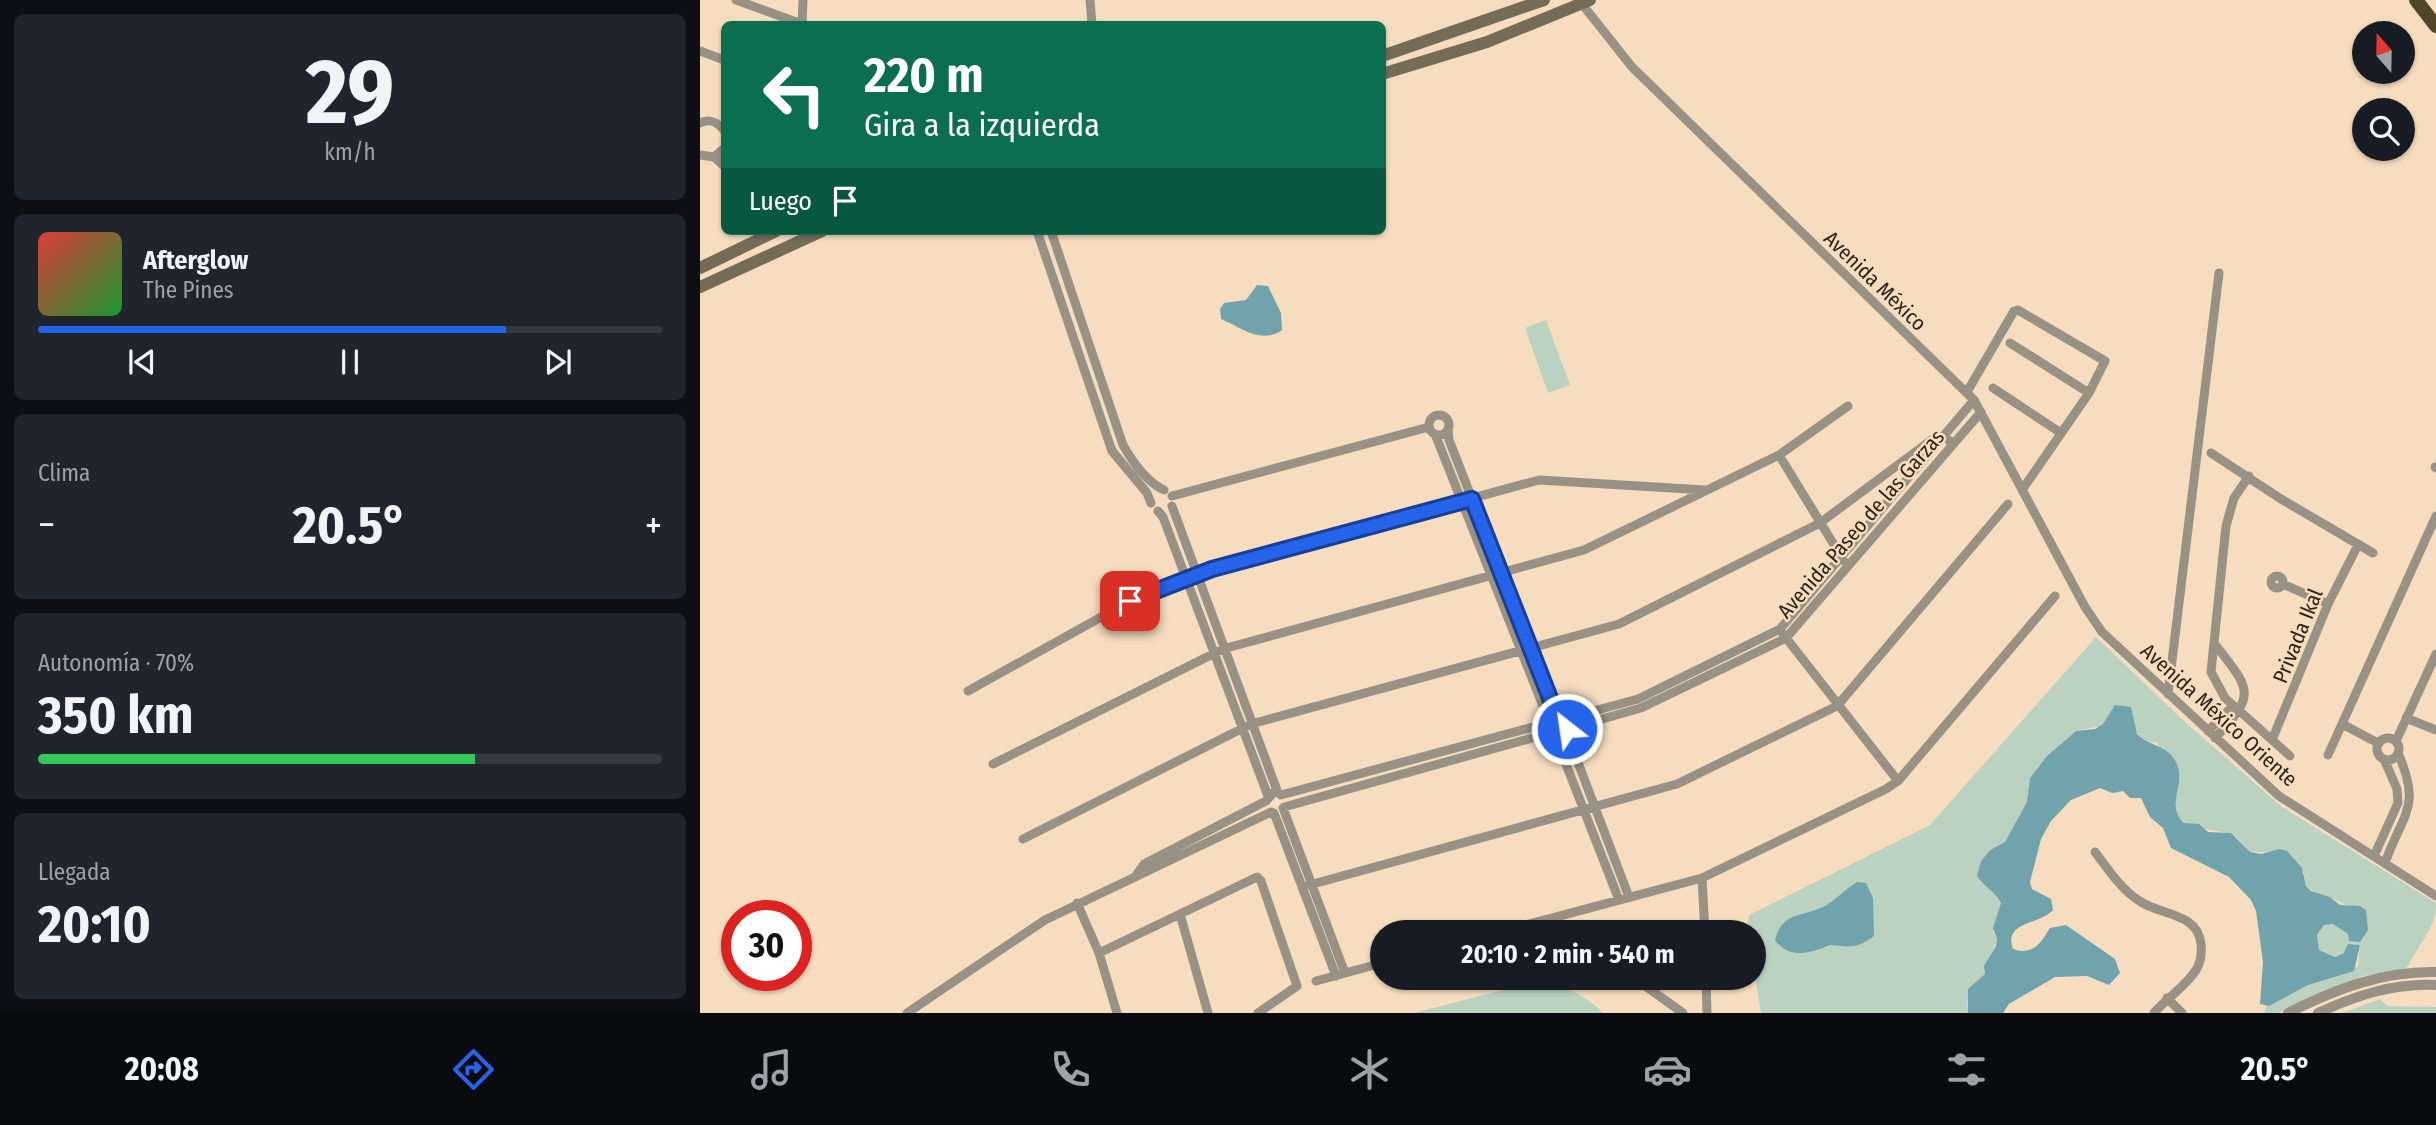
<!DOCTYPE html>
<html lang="es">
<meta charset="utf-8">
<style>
:root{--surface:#171b24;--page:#20242c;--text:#f1f3f6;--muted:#9ea1a6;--line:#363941;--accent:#2563eb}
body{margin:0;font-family:"Fira Sans Condensed",sans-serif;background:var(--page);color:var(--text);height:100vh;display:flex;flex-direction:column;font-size:26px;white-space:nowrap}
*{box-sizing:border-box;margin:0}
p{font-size:23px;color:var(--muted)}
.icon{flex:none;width:38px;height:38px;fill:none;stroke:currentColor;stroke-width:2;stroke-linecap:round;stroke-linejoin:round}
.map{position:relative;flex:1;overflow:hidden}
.sheet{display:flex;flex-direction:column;gap:14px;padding:14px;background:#0d0f14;width:700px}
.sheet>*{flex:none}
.top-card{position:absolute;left:21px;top:21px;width:665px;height:214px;border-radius:10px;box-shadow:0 2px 5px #0004;background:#0b6e4f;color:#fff;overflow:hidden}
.needle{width:46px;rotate:340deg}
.controls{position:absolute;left:1652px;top:21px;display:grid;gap:14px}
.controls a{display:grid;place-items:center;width:63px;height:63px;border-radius:50%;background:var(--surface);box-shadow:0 2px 5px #0004;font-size:35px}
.speed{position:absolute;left:21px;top:900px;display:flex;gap:14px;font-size:35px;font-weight:700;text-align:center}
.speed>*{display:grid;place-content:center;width:91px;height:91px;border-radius:50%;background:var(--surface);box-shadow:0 2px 5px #0004;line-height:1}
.speed .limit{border:10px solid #d22;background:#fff;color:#111}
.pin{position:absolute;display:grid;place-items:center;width:60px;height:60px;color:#fff;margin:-30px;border-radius:14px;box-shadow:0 4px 10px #0006}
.me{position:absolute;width:77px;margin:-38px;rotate:330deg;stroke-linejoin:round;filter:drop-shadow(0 0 5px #0008)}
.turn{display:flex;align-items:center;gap:24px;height:147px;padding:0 28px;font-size:32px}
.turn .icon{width:91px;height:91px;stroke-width:2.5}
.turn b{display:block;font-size:49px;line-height:60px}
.then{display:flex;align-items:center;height:66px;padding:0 28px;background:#0003;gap:14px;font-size:26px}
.big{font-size:52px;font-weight:700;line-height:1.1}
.sheet .tile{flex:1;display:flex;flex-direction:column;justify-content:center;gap:10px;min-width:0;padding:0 24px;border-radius:10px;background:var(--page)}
.sheet .dial{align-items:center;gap:0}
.dial b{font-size:91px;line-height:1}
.song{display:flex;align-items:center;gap:21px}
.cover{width:84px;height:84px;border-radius:10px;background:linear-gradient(135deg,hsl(0 70% 55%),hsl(130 70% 35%))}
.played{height:7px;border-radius:4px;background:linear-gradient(90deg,var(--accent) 75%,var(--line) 75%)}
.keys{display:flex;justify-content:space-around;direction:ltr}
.heat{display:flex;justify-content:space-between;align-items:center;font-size:38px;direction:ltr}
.charge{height:10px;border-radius:5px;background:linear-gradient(90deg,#34c759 70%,var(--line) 0)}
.trip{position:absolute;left:670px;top:920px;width:396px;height:70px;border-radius:35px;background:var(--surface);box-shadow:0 2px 5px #0004;font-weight:700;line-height:70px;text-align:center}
.menu{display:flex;height:112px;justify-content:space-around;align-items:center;background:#090b0e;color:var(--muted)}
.menu .icon{width:49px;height:49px}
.menu .selected{color:var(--accent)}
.menu b{font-size:32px;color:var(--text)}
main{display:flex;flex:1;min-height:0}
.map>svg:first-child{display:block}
</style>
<main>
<section class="sheet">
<div class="tile dial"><b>29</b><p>km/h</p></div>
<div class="tile">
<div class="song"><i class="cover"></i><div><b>Afterglow</b><p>The Pines</p></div></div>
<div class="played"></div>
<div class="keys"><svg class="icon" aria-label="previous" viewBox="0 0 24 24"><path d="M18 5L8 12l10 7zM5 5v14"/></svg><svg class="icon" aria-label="pause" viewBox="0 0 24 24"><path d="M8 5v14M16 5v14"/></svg><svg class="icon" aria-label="next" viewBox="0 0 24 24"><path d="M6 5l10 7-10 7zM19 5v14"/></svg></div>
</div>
<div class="tile"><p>Clima</p>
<div class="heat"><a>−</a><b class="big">20.5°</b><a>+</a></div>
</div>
<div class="tile"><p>Autonomía · 70%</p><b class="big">350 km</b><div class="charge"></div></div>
<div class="tile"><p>Llegada</p><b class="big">20:10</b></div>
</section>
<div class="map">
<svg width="1736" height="1013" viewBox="0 0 1736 1013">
<rect width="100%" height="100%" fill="#f7ddc0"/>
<path fill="#bcd2c1" d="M846,320L870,385L848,393L825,328Z
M1396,637L1485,722L1582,807L1736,903C1736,930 1719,942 1709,965L1705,969L1663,976L1578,1013H1564L1566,1007C1581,1000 1595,990 1610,984C1627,978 1642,974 1658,966L1660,945L1635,957L1619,950L1617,935L1624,925L1633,924L1648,934L1649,941L1660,906C1644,907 1642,902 1629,897C1614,891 1604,892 1604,872L1569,852H1550C1544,848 1541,840 1535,836C1513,825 1473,836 1475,799C1475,792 1479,785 1480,777L1456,742C1442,742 1435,734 1432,720L1376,731L1347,756L1330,778L1328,802L1305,842L1290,850L1281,861L1277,876L1297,894L1301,903L1293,932L1297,939C1295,951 1283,962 1285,974C1274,988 1265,992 1268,1013H1061L1054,969V933H1047L1049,915L1230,825Z
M838,981C862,984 887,996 903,1013H714Z
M1680,999L1688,1006L1736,1007V1013H1643Z"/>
<path fill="#71a3ac" d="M557,285L568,286L581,313L582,330C561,345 540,327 521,319L520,309L524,303L546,300Z
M1415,705L1431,707L1437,734C1450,747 1468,744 1477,764C1486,785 1465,805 1484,823L1499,824L1508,832L1531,833L1550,852L1561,854L1580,849L1587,851L1602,868L1606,886L1611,891L1630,897L1640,905L1660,906L1666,910L1668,930L1660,942L1649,941L1648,934L1633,924L1624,925L1617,935L1619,950L1635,957L1644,953L1648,944L1660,945L1654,971L1608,985L1569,1006L1560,1004L1563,962L1556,911L1551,900L1529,877L1471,848L1463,828L1450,817L1441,798H1430L1423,791L1412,793L1400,788L1371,800L1351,821L1341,839L1330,882L1332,889L1351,899L1353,910C1340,925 1303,921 1313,949C1333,956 1341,943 1350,928L1366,925L1415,959L1420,973L1409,985L1387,976L1355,977L1309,1004L1303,1013H1268V989L1285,974L1284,966L1296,946L1297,939L1293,928L1301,903C1296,892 1284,887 1277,876L1281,861L1290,850L1305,842L1327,802L1330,778L1347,756L1376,731L1395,729L1403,724Z
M1157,882L1166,883L1173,898L1174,936C1157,949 1151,947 1130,945C1112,953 1089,960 1075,940C1082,913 1099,917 1121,908C1133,903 1145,889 1157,882Z"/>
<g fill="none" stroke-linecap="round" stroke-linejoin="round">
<path stroke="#999284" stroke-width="9" d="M36,0L102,24
M390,0L392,24
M882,4L932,67L1274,400L1385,607L1402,632L1579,796L1736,896
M102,24L103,0
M0,51L24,60
M0,123C10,118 17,122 24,130
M0,155L14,157L24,148
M14,157L24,166
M337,231L412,451L447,493L451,503
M351,231L423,445C432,461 447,482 464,490
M1310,343L1389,393
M1293,388L1361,433
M1267,392L1314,311L1318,310L1405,361L1389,393L1322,490
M729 425a10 10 0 1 1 20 0a10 10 0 1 1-20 0Z
M748,430L749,440L857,716
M735,434L849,721
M1511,453L1581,499L1673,553
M1079,455L1144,561
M1735,467L1736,468
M1549,476L1534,498L1526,526L1511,672L1525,698L1590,756
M472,496L729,427
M472,506L578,793
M458,511L463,517L568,796
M1571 582a6 6 0 1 1 12 0a6 6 0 1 1-12 0Z
M1583,584L1628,604
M1083,634L1198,781
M1514,643C1549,689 1559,693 1515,738
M268,691L430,601L512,569L839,480L1005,490
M1468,694L1519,273
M1706,718L1736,730
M864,719L938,699L1080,629L1274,400
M1642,724L1678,743
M867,729L941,708L1086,638L1281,412
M866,731L929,897
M1508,731L1533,706
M855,736L919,900
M1677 749a11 11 0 1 1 22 0a11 11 0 1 1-22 0Z
M1572,740L1628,604L1658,545
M1696,741L1736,654
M1628,755L1736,516
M293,764L523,649L884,550L1079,455L1148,406
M581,795L848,723
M584,807L850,733
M583,808L645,973
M574,813L636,976
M323,839L551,724L919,624L1120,523L1234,438L1244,436L1252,443
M1395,852C1408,869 1420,888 1438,900C1460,916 1498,912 1501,944C1502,954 1501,962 1496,970C1486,986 1466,999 1454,1013
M1674,856L1698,803L1697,789L1684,759
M1685,863C1703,812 1722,808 1698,753
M437,874L444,864L566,801L573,793
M1002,878L1005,933
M602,887L977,784L1137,706L1308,504
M377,903L399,953L417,1013
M480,914L508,1013
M796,933L1002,878L1186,789L1198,781L1355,596
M399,953L557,877L561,881L597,986L558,1013
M934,978L983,1013
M1006,978L1007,1013
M616,981L682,963
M1467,998L1482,1013
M207,1013L345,920L571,812"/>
<path stroke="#999284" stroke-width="10" d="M1588,1013C1636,989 1682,971 1736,972
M1618,1013C1657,995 1694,983 1736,985"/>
<path stroke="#756c57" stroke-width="12" d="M682,56L844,0
M682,74L787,42L890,0
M0,268L76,231
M0,287L122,231"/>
<path stroke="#52462a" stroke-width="14" d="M1716,0L1736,26"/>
</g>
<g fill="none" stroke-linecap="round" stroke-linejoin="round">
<g stroke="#184099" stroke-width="18">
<path id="route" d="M430,601L512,569L772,499L857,716L866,721L867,729"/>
</g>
<use href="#route" stroke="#2563eb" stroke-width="12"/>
</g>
<g text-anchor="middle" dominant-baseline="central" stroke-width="5" stroke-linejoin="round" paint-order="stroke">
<g font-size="21" fill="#2b2217" stroke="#f7ddc0">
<text transform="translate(1175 281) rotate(44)">Avenida México</text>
<text transform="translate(1161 524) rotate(-49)">Avenida Paseo de las Garzas</text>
<text transform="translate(1598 636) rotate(-68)">Privada Ikal</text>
<text transform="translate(1519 715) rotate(42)">Avenida México Oriente</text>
</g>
</g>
</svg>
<div class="controls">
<a><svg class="needle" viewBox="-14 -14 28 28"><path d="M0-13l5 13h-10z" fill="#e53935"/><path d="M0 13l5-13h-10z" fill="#9ea1a6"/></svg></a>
<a><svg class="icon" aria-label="search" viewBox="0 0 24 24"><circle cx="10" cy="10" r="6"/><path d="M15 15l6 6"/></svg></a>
</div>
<div class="speed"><div class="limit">30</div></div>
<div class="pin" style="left:430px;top:601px;background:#d93025"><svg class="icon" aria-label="arrive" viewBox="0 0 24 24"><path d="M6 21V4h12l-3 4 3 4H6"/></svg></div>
<svg class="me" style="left:867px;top:729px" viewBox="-20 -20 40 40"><circle r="17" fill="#2563eb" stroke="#fff" stroke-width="3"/><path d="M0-11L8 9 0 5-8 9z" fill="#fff"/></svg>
<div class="trip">20:10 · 2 min · 540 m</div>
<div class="top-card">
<div class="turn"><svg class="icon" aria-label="left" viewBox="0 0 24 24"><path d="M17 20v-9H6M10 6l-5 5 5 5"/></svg><div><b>220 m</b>Gira a la izquierda</div></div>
<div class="then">Luego<svg class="icon" aria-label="arrive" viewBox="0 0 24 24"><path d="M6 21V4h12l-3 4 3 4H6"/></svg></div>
</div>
</div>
</main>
<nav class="menu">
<b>20:08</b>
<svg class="icon selected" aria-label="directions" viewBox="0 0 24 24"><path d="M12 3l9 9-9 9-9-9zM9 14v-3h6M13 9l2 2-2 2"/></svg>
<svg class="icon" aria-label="music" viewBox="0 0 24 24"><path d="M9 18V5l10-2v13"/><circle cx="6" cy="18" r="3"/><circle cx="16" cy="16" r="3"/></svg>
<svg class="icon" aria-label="phone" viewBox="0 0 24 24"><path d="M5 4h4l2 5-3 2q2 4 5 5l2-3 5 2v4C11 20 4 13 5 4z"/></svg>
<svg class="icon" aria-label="climate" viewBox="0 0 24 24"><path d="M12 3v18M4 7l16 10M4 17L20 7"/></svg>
<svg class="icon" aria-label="car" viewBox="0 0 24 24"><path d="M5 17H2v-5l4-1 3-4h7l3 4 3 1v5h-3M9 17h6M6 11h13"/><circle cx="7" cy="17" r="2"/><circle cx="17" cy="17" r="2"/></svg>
<svg class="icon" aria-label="filters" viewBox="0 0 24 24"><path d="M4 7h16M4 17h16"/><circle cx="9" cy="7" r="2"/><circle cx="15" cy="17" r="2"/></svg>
<b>20.5°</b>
</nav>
